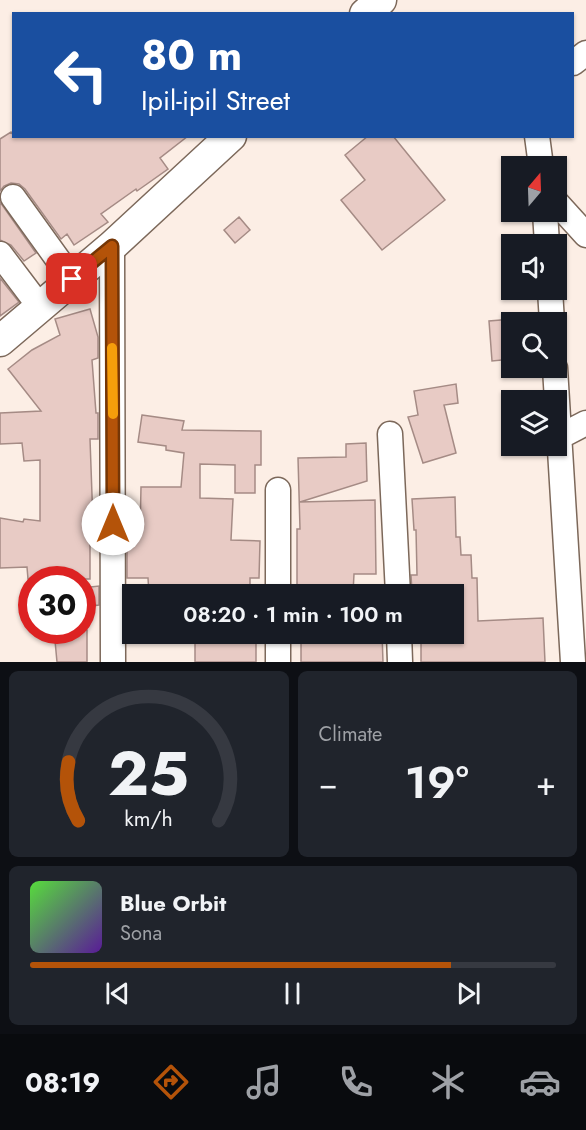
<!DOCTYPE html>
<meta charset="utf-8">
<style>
:root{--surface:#171b24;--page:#20242c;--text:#f1f3f6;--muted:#9ea1a6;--line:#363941;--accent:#b45309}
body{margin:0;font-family:Jost,sans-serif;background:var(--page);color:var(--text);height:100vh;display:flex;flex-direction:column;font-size:22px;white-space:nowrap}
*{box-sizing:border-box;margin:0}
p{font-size:20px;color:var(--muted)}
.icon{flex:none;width:33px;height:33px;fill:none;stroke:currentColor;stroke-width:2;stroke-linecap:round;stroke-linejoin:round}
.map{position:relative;height:662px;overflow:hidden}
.details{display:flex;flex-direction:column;gap:9px;padding:9px;background:#0d0f14;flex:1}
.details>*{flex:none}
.top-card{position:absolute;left:12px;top:12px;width:562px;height:126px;border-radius:0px;box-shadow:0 2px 4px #0004;background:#1a4fa0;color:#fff;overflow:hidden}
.needle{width:39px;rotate:19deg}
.tools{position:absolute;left:501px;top:156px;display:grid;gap:12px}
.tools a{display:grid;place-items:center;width:66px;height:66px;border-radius:0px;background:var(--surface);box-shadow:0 2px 4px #0004;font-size:30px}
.speed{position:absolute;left:18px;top:566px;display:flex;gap:12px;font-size:30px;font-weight:700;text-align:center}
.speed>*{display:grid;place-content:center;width:78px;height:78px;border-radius:50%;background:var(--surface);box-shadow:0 2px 4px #0004;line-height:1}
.speed .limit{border:9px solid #d22;background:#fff;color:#111}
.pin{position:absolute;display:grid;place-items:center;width:51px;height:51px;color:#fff;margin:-26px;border-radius:12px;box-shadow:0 3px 9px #0006}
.me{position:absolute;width:66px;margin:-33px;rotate:0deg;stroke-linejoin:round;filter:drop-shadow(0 0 4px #0008)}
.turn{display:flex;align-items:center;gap:21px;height:126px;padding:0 30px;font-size:27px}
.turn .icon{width:78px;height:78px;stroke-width:2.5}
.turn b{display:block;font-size:42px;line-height:51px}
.big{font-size:45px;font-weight:600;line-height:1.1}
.details .tile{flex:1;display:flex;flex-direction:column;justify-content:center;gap:9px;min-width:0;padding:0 21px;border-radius:9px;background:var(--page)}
.details .dial{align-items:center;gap:0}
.dial svg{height:156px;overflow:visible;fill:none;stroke:var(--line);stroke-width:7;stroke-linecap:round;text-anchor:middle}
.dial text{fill:var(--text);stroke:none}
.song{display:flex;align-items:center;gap:18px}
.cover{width:72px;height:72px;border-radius:9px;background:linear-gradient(135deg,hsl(110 70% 55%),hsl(270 70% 35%))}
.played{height:6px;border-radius:3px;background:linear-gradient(90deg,var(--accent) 80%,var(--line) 80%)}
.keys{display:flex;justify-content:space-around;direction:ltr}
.heat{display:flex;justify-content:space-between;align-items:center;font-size:33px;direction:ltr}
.details .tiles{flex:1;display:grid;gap:9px;grid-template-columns:1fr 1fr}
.tile:last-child{grid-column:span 2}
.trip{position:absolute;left:122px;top:584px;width:342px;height:60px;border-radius:0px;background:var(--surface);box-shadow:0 2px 4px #0004;font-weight:600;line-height:60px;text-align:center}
.menu{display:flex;height:96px;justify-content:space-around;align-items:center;background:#090b0e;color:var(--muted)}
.menu .icon{width:42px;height:42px}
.menu .on{color:var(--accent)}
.menu b{font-size:27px;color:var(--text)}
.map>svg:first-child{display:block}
</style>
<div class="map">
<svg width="586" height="662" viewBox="0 0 586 662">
<rect width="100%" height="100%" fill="#fceee5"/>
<path fill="#e8cbc5" stroke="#a58b85" stroke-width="1.5" d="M11,132L14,136H188L160,158L168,169L137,191L136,189L101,214L108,222L74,245L67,234L61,239L25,189L19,184L11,183L4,186L0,191V139Z
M368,136H393L445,200L382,250L341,200L365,180L345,155Z
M0,202L36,253L24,261L11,245L0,240Z
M239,217L250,230L235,243L224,230Z
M0,278L19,302L0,316Z
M90,309L98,337V358L92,360L96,413H98V439H90L93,523H98V545L90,544V579H28L27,567L0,568V518L23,522L24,519L40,521V460L24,461L22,443L0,444V413L41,411L8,369L32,350L60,335L55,319Z
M512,319V359L492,361L489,321Z
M456,384L458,403L444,405L456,453L423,463L408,417L418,415L414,391Z
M142,415L184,421L182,430L261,431V465H255V493H235V465L200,464V498L233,499L231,540L260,541L259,578H250V594H149L148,578H127V533H140L141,487H181L184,453L166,450V446L138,442Z
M366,443L367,481L300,502L375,500L376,574H354L353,593L333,592V589H297V529H300L298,458L346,457V444Z
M455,497L456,537H460L461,555H471L472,578H477L478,621L543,618L545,662H421V642L453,641V591L412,592L411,575H417L416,530H414L412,499Z
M99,586V605L82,607V588Z
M54,630H87V662H57Z
M195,633H250V643H256V662H195Z
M301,633H382L383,662H301Z"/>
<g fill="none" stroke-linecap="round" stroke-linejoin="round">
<g stroke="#7c685a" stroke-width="27">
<path id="minor" d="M573,63L586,53
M537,136L541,166
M13,197L72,279
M556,202L586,235
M545,212L547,244
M112,246L113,662
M0,254L40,307
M550,290L552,322
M555,368L573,662
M390,434L398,594
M559,437L586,423
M278,594V490
M399,633L400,662
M278,662V633"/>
</g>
<g stroke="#7c685a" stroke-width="33">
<path id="tertiary" d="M365,14L381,0
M0,341L112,246L231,136"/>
</g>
<use href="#minor" stroke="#fff" stroke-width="24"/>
<use href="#tertiary" stroke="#fff" stroke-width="30"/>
</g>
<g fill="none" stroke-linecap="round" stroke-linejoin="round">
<g stroke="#753606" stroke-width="15">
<path id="route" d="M72,279L112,246L113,524"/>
</g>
<use href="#route" stroke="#b45309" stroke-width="10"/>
<path stroke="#f59e0b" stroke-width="10" d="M112,348L113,414"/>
</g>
</svg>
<div class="tools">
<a><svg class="needle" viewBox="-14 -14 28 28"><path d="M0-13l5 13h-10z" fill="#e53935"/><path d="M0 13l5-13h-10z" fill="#9ea1a6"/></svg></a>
<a><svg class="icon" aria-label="sound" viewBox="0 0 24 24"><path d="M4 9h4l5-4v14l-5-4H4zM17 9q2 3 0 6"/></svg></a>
<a><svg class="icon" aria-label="search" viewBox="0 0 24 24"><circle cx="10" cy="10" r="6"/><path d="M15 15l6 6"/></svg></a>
<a><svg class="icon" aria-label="layers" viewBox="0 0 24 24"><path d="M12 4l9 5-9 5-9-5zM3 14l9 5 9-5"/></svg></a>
</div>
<div class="speed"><div class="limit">30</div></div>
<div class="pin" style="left:72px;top:279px;background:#d93025"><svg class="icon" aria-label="arrive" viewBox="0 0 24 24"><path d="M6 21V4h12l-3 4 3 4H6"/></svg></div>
<svg class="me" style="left:113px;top:524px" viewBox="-20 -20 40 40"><circle r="19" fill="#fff"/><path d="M0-13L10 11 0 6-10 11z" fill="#b45309"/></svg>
<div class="trip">08:20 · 1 min · 100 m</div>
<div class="top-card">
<div class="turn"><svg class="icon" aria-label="left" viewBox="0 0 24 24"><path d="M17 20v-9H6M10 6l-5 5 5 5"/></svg><div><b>80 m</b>Ipil-ipil Street</div></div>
</div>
</div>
<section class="details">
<div class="tiles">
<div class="tile dial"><svg viewBox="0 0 100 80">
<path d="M14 69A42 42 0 1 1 86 69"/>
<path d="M14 69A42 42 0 0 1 9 39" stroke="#b45309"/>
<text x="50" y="56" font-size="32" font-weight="700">25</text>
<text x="50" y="72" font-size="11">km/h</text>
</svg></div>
<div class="tile"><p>Climate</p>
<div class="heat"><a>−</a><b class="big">19°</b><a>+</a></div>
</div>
<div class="tile">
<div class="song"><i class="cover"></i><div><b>Blue Orbit</b><p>Sona</p></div></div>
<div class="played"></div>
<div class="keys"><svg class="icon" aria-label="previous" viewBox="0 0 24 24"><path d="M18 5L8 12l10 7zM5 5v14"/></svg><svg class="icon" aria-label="pause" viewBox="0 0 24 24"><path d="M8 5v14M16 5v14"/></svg><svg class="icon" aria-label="next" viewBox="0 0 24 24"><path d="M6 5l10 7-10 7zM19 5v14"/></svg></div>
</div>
</div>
</section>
<nav class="menu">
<b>08:19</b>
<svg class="icon on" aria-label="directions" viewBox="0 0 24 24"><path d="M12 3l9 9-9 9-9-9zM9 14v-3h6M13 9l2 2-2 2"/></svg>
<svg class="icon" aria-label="music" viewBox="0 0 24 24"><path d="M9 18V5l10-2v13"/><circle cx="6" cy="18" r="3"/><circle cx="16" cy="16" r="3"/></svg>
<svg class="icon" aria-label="phone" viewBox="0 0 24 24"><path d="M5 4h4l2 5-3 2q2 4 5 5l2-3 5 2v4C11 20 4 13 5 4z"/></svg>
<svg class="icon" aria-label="climate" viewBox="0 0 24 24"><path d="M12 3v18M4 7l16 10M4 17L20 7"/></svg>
<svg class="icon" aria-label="car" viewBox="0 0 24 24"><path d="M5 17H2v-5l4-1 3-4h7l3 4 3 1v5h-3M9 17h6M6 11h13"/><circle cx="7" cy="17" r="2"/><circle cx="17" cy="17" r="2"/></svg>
</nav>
